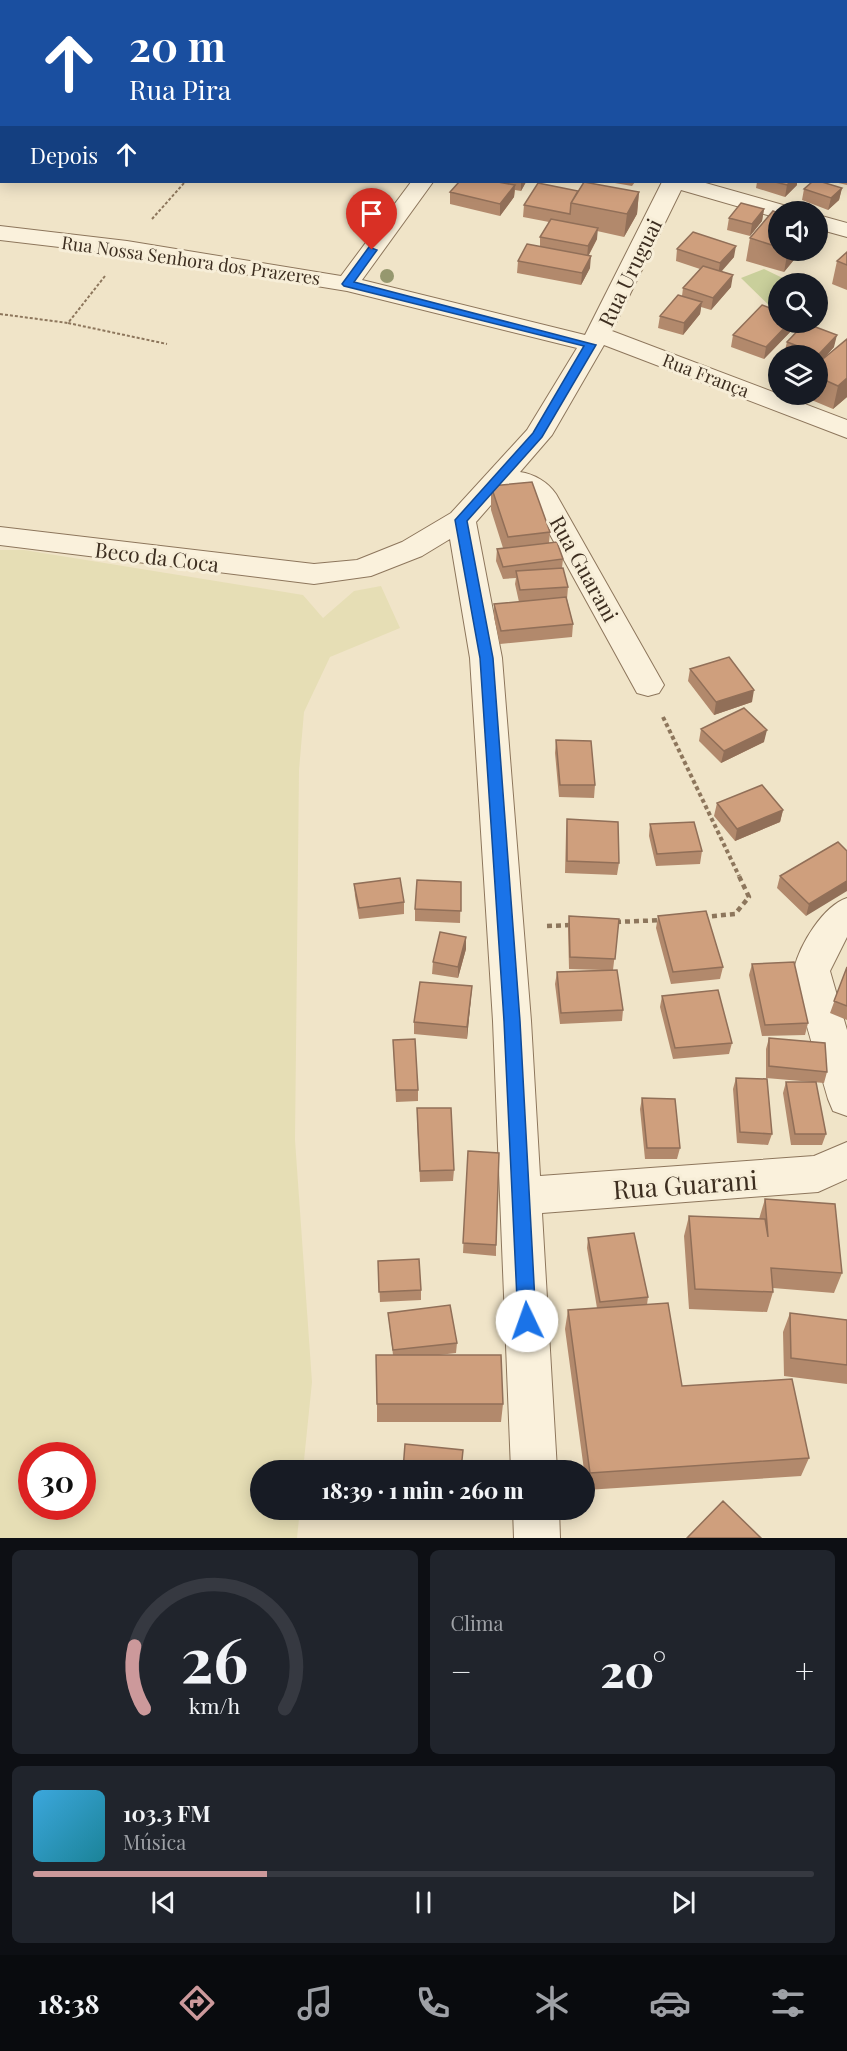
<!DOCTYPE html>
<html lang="pt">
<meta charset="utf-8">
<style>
:root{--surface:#171b24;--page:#20242c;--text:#f1f3f6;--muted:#9ea1a6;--line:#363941;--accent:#cc999b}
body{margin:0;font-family:"Playfair Display",serif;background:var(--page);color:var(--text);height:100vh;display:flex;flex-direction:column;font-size:22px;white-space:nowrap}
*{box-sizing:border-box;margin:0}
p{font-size:20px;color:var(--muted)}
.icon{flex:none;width:33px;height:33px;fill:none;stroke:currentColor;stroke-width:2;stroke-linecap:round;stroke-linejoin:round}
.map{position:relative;height:1538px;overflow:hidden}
.drawer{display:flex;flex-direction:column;gap:12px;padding:12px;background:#0d0f14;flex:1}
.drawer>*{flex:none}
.guide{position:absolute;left:0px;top:0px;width:848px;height:183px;box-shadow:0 3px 15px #0003;background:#1a4fa0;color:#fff;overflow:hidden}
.tools{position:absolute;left:768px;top:201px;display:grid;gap:12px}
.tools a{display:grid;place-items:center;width:60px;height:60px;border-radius:50%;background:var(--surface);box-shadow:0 3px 15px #0003;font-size:30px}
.speed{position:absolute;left:18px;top:1442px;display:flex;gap:12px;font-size:30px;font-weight:700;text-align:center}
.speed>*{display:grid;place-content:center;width:78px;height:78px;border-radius:50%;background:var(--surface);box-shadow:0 3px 15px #0003;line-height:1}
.speed .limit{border:9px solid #d22;background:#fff;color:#111}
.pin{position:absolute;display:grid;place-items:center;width:51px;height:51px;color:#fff;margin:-62px -26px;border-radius:50% 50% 50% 0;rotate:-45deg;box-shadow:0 0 6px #0007}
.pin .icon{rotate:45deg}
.me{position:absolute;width:66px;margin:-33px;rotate:357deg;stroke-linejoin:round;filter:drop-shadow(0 0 4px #0008)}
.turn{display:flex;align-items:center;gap:21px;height:126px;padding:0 30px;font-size:27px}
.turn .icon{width:78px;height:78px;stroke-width:2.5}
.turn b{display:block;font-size:42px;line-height:51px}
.then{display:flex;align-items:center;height:57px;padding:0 30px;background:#0003;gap:12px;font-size:22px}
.big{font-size:45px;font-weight:800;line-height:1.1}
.drawer .tile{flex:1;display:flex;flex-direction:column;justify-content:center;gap:9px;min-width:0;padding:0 21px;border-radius:9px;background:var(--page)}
.drawer .dial{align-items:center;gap:0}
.dial svg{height:156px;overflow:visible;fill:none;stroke:var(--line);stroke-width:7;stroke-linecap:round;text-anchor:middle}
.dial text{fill:var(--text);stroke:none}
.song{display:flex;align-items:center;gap:18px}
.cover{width:72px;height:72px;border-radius:9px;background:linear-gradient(135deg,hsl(200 70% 55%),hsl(190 70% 35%))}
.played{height:6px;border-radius:3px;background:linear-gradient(90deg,var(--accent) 30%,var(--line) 30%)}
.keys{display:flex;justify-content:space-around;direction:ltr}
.heat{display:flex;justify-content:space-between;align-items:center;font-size:33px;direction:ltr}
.drawer .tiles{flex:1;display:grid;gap:12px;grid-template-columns:1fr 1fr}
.tile:last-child{grid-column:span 2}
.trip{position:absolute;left:250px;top:1460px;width:345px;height:60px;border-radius:30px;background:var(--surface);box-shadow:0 3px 15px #0003;font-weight:800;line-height:60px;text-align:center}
.menu{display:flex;height:96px;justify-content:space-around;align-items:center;background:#090b0e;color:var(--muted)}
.menu .icon{width:42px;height:42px}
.menu .active{color:var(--accent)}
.menu b{font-size:27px;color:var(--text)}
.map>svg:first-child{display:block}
</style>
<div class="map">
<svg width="847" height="1538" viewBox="0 0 847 1538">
<rect width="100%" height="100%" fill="#f0e4c8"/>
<path fill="#e6deb5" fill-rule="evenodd" d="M0,550H24L303,595L323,618L354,591L381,586L400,628L330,657L304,712L299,770L295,1140L312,1382L303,1470H261V1509H300L297,1538H0ZM32,1455H82V1506H32Z"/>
<path fill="#c9cf9b" d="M764,269L793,283L778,284V314L741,278Z"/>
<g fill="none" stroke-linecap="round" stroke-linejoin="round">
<g stroke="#8d765c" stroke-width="2">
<path id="minor" d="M345,0H373L344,2Z
M546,0H566L545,2Z
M753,0H773L752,2Z
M846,61H847V73H846Z
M411,182H433L362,280L585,335L662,182H702L790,207L793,212H778V218L681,190L612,331L847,420V438L604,345L552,435L520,472C534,474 548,482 556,494L664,685L659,693L648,696L637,693L531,500L516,490L505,489L476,522L502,658L531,1021L540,1176L814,1156L847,1142V1179L818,1192L542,1213L557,1470H511L493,1021L470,658L450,539L422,556L371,576L314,584L0,545V527L314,564L357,560L402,542L451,513L527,430L577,348L347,291L127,255L0,240V226L127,241L341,276Z
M818,215L847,223V237L818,229Z
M847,898V937L830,971L847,1030V1116L833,1111L828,1099C823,1080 792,981 794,969C800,944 823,906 847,898Z
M513,1509H559L560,1538H514Z"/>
</g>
<path stroke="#8d765c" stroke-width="2" stroke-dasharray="3 2" stroke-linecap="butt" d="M0,107L2,105
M152,219L185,182
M105,276L68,323L167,344
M0,314L68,323"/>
<path stroke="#8d765c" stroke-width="4" stroke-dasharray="4 3" stroke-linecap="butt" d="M663,717L739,876"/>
<path stroke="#8d765c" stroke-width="4.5" stroke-dasharray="5 4" stroke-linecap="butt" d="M703,917L735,914L749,897L738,874
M616,922L663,920
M547,926L573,925"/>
<use href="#minor" fill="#faf1dc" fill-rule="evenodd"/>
</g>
<circle fill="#96986f" cx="387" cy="276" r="7"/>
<path fill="#b2896c" d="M444,0H515L514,2H443Z
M571,0H631L630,2H578Z
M640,0H677V2H640Z
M804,0H840V2H804Z
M846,158H847V185L834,182H846Z
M459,182H526L521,191L515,190L514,197L500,216L450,204V192Z
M609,182H635L632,186Z
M757,182H797V185L785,197L756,188Z
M842,188L839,200L828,210L802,200L804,189Z
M578,191L639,192L637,214L624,237L597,231V239L589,255L590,268L581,285L517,273L518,261L540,246V237L549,222L523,217L524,205Z
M764,209L762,221L750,236L727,230L729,218Z
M778,213V250H802L784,272L746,261L750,238Z
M677,249L734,257L722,271L731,287L711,310L701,307L700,314L683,335L658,328L660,316L682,296L683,288L700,269L676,261Z
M847,252V290L832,284L837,261Z
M793,329L764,359L731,347L733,335Z
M847,339V397L833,409L802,396V394H818V356H787L784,354L787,342L834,347L824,358Z
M491,486L550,532L549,543L563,559L562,568L568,587L567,599L573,624L572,637L500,644L494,617V604L519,602L515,584L516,578L503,579L496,561L497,549L503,548L491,510Z
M690,669L752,702L714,715L688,681Z
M701,729L764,742L721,763L699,741Z
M556,740L595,785L594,798L559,797L555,753Z
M717,803L783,810L780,822L735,841L714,816Z
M567,819L619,863L617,875L565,873L566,832Z
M650,824L702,851L700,864L656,866L649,836Z
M838,842L806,916L777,888L780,876Z
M461,882L460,923L415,921V909Z
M354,884L404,902V914L359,919L355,896Z
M569,916L619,919L613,970L623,1010L622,1021L560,1024L555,984L557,972L602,970L569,969L568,928Z
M658,916L723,967L720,979L671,984L656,928Z
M466,937V949L458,978L432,974L433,962Z
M752,964L808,1023L805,1035L762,1036L749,975Z
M847,967V1020L830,1013Z
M472,986L467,1039L414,1034V1022Z
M662,996L732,1043L729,1054L673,1059L660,1007Z
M769,1038L827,1072L824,1083L766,1078V1049Z
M393,1040L418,1090V1101L396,1102Z
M736,1078L772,1134L768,1145L737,1143L733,1089Z
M786,1082L826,1134L822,1145H791L783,1093Z
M642,1098L680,1148L677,1159H645L640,1109Z
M417,1119L454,1170L453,1181L420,1182Z
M468,1151L496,1245V1256L463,1253Z
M765,1199L842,1273L834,1293L773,1288V1292L767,1312L689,1309L684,1236L689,1216L759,1219Z
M588,1238L648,1297L647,1305L682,1386L809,1458L801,1476L586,1490L585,1470H584L565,1329L568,1310L597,1308L587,1248Z
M378,1261L421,1290V1300L380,1302Z
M388,1313L457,1343L456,1353L439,1355L503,1404L501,1422H377V1404L393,1355Z
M790,1313L847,1320V1384L784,1376L783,1332Z
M431,1509H458V1511Z"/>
<path fill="#916f58" d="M299,0H322L316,2H299Z
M521,182H526L521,191Z
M790,182H797V185L785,197L787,185Z
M515,185L514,197L500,216V204Z
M842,188L839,200L828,210L831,198Z
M639,192L637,214L624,237L627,214Z
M764,209L762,221L750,236L752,224Z
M598,228L597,239L587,258L588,246Z
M736,246L734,257L718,275L720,263Z
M788,250H802L784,272Z
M591,256L590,268L581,285L582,273Z
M733,275L731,287L711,310L713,298Z
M702,302L700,314L683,335L684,323Z
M790,322H794L793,329L764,359L766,347Z
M837,335L834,347L818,365L819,354Z
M847,378V397L833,409L838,386Z
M754,690L752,702L714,715L716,702Z
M767,730L764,742L721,763L724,751Z
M783,810L780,822L735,841L737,829Z
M847,881V891L806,916L809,904Z
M466,937V949L458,978V967Z
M472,986L471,998L467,1039V1027Z"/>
<path fill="#cf9f7d" stroke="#916f58" stroke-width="1.5" d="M192,0H226L227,1L193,2Z
M390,0H421L420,2H389Z
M444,0H493V2H443Z
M702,0H730L729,2H701Z
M817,0H838L836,2H823Z
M846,158H847V173L846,172Z
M459,182H498L515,185L500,204L450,192Z
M584,182L639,192L627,214L571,203Z
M775,182H790L787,185Z
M812,182H822L842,188L831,198L804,189Z
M538,183L578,191L571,203L570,214L524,205Z
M741,203L764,209L752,224L729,218Z
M773,211L778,213V247L750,238Z
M551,219L598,228L588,246L540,237Z
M693,232L736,246L720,263L677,249Z
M527,244L591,256L582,273L518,261Z
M847,252V265L837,261Z
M703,266L733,275L713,298L683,288Z
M678,295L702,302L684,323L660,316Z
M762,305L778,311V322H790L766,347L733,335Z
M805,323L837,335L819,354L787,342Z
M847,339V378L838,386L818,377V363Z
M532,482L550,532L508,537L491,486Z
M557,542L563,559L503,567L497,549Z
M563,568L568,587L520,590L516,571Z
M566,597L573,624L501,631L494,604Z
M729,657L754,690L716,702L690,669Z
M744,708L767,730L724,751L701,729Z
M556,740L591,741L595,785H560Z
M762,785L783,810L737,829L717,803Z
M567,819L618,822L619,863L567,861Z
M694,822L702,851L657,854L650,824Z
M838,842L847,851V881L809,904L780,876Z
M400,878L404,902L359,908L354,884Z
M417,880L461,882V911L415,909Z
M706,911L723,967L673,972L658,916Z
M569,916L619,919L615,959L570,957Z
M440,932L466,937L458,967L433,962Z
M794,962L808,1023L765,1025L752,964Z
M847,967V1006L834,1001Z
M617,970L623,1010L561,1013L557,972Z
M420,982L472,986L467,1027L414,1022Z
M718,990L732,1043L675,1048L662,996Z
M769,1038L825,1043L827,1072L769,1066Z
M415,1039L418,1090H396L393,1040Z
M736,1078L767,1079L772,1134L740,1132Z
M786,1082H816L826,1134H795Z
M642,1098L675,1099L680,1148H647Z
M417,1108H451L454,1170L420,1171Z
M468,1151L499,1153L496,1245L463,1243Z
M765,1199L835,1204L842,1273L771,1268L773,1292L695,1289L689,1216L765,1219L768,1237Z
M634,1233L648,1297L600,1302L588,1238Z
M419,1259L421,1290L379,1292L378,1261Z
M668,1303L682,1386L792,1379L809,1458L590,1473L568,1310Z
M450,1305L457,1343L393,1350L388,1313Z
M790,1313L847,1320V1365L791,1358Z
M376,1355H501L503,1404H377Z
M405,1444L463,1450L461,1470H403Z
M723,1501L761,1538H687Z"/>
<path fill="#1a73e8" stroke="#114b97" stroke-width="1.5" d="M369,247L377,250L354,282L596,345L542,437L467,521L493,658L520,1021L536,1321L533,1327L527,1329L521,1327L518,1321L504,1021L480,658L455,520L533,433L584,346L344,286L342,284Z"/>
<g text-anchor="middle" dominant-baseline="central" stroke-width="6" stroke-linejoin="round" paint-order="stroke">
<g font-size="18" fill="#3d2e20" stroke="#f7eed8">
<text transform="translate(191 260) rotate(8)">Rua Nossa Senhora dos Prazeres</text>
<text transform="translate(706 375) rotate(21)">Rua França</text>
</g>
<g font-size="21" fill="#3d2e20" stroke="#f7eed8">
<text transform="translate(629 272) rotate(-64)">Rua Uruguai</text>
<text transform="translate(157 556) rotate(7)">Beco da Coca</text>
<text transform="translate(585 568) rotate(61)">Rua Guarani</text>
</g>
<g font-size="26" fill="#3d2e20" stroke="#f7eed8">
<text transform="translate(685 1184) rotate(-4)">Rua Guarani</text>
</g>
</g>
</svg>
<div class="tools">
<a><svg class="icon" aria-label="sound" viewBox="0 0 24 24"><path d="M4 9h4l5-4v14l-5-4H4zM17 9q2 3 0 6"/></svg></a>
<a><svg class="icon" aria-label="search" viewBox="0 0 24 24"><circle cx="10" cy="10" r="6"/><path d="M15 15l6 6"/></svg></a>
<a><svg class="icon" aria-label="layers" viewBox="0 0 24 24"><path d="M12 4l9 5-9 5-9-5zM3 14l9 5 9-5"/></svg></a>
</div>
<div class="speed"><div class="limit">30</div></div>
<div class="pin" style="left:372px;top:250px;background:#d93025"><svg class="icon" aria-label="arrive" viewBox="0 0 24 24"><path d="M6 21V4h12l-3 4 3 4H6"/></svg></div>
<svg class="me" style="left:527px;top:1321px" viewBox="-20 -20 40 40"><circle r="19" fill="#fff"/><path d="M0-13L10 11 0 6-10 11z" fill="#1a73e8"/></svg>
<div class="trip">18:39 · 1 min · 260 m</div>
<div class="guide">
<div class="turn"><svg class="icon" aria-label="ahead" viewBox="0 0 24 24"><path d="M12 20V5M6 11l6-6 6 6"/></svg><div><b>20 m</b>Rua Pira</div></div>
<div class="then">Depois<svg class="icon" aria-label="ahead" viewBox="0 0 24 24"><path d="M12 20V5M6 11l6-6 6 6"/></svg></div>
</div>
</div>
<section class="drawer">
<div class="tiles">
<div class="tile dial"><svg viewBox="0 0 100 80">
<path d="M14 69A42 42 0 1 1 86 69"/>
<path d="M14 69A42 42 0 0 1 9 37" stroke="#cc999b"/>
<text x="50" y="56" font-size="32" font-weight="700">26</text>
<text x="50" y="72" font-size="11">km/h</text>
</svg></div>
<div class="tile"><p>Clima</p>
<div class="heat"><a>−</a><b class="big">20°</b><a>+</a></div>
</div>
<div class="tile">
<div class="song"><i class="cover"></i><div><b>103.3 FM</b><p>Música</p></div></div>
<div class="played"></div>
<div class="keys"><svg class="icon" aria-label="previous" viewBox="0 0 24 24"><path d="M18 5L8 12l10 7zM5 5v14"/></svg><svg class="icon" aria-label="pause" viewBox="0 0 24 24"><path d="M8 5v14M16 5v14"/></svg><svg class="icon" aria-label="next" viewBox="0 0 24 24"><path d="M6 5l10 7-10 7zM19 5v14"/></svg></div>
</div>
</div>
</section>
<nav class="menu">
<b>18:38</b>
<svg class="icon active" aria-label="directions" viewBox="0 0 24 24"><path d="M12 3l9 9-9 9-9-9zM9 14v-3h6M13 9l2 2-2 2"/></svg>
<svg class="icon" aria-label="music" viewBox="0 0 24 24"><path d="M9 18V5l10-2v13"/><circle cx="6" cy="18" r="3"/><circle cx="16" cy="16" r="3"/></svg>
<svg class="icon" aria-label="phone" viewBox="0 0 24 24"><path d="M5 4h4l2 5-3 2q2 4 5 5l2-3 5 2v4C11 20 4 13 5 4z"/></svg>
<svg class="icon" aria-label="climate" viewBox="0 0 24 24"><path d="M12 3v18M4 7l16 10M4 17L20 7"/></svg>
<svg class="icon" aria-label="car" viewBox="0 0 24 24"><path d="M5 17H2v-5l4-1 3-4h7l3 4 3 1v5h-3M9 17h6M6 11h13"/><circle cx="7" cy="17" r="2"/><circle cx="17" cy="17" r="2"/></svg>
<svg class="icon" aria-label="filters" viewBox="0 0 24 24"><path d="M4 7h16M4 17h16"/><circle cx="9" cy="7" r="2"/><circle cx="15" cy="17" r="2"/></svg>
</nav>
